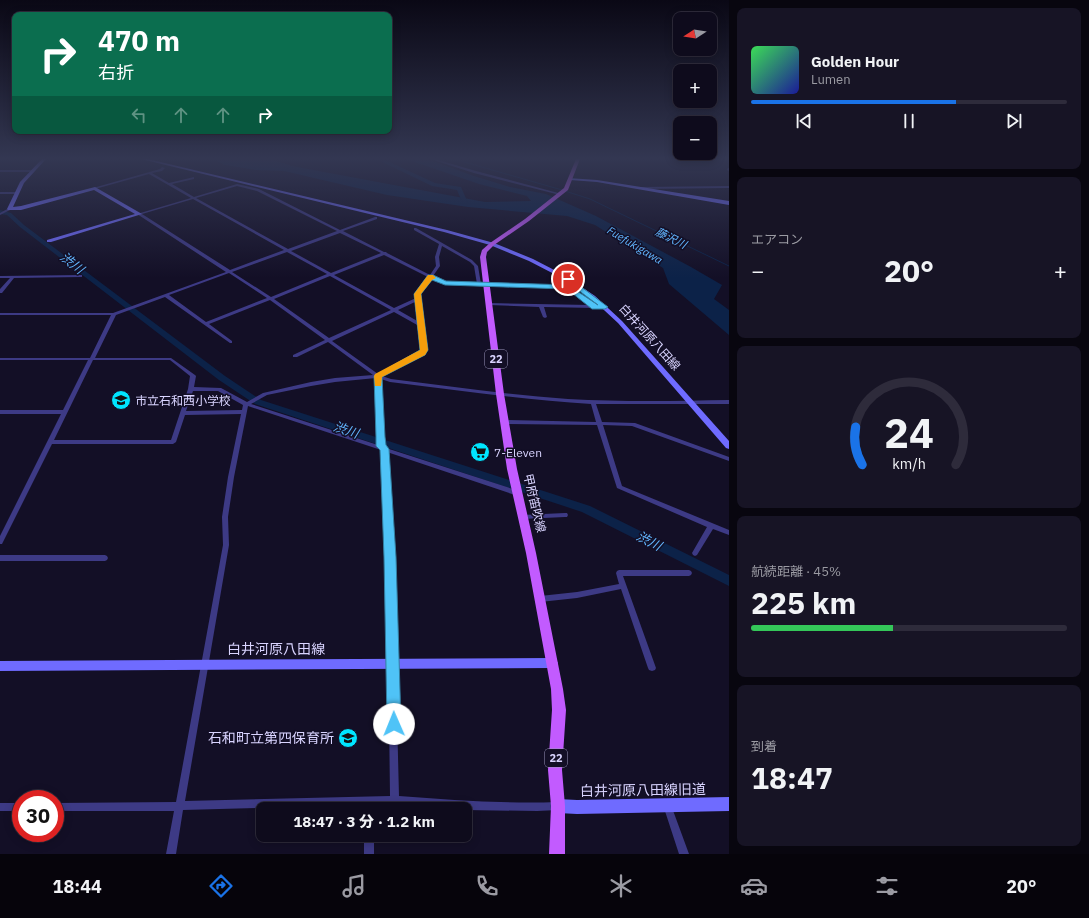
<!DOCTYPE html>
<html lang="ja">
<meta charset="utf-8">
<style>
:root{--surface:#0e0b1c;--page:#171425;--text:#f1f3f6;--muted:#9b9ba3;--line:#2e2b3b;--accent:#1a73e8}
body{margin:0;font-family:"IBM Plex Sans","Noto Sans JP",sans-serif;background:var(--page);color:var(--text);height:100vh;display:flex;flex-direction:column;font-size:15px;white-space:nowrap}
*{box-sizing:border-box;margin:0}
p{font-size:13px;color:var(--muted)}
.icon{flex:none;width:22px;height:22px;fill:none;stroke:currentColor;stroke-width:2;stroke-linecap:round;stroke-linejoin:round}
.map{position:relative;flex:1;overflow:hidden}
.drawer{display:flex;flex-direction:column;gap:8px;padding:8px;background:#08060f;width:360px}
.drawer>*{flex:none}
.top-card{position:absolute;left:12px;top:12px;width:380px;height:122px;border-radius:8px;box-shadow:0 2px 10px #0003,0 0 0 1px var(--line);background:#0b6e4f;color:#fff;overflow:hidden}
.needle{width:26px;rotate:258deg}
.controls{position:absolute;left:673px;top:12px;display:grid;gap:8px}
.controls a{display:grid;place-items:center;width:44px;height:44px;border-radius:8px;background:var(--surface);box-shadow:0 2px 10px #0003,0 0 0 1px var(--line);font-size:20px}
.speed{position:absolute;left:12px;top:790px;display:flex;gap:8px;font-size:20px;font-weight:700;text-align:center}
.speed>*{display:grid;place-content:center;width:52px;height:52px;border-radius:50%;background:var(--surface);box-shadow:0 2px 10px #0003,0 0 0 1px var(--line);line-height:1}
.speed .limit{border:6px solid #d22;background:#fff;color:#111}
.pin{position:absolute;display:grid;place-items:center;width:34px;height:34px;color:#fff;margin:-17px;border:2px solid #fff;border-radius:50%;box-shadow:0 1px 4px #0007}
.me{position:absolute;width:44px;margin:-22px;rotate:359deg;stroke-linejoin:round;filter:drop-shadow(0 0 3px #0008)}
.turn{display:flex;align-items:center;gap:14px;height:84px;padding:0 20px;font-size:18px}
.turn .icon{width:52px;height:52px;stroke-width:2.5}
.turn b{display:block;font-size:28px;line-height:34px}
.lanes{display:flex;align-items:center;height:38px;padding:0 20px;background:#0003;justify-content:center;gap:20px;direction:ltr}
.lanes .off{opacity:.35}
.big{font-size:30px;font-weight:800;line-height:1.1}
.drawer .card{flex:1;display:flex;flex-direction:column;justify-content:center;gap:6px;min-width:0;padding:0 14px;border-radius:8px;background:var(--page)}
.drawer .dial{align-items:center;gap:0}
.dial svg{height:104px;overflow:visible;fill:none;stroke:var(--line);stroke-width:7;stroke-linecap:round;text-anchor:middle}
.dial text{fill:var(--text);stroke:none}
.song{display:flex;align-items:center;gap:12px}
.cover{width:48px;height:48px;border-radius:6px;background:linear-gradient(135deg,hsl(130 70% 55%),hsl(240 70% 35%))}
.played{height:4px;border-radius:2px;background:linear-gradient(90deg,var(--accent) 65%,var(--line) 65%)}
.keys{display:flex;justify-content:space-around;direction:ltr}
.heat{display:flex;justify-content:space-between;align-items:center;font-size:22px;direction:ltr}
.charge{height:6px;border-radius:3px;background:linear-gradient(90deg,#34c759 45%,var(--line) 0)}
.trip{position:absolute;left:256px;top:802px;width:216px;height:40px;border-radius:8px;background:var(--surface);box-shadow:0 2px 10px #0003,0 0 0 1px var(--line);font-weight:800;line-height:40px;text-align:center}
.menu{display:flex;height:64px;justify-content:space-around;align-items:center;background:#06040b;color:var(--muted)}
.menu .icon{width:28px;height:28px}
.menu .current{color:var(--accent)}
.menu b{font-size:18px;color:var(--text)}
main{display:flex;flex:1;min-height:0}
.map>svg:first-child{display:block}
</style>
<main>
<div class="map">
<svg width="729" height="854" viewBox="0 0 729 854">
<rect width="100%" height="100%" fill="#130f26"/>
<path fill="#0c2248" d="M213,159H270L292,166L485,202L531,201L527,196L479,184L406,159H427L474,176L510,187L546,194L596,216L691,267L722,285L714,299L729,310V335L669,284L663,268L595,225L567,216L468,207L387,195L284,171L256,170L225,165Z"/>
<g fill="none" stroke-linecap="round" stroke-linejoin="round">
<path stroke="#0c2248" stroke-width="1" d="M454,159L562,190
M565,191L590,199L729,266"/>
<path fill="#0c2248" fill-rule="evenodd" d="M376,159H383L435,183L461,187L468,203L463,204L457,190L432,186Z
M0,210L11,213L24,225L225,376L261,400L590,506L729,575V586L582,512L255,404L219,380L20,227L7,215L0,214Z"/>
<path fill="#3d3a85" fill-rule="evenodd" d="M430,159H435L476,171L562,194L560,195L474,173Z
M162,167L165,168L162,171L152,173L169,183L194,177V179L172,184L194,197L237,184L259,189L340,230L375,217H377V219L343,231L384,252H386L387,253L430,275L436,266L435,257L439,244L414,230V228H416L472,260L478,266L481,284L569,286L596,305L605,306L607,307L605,308H595L544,307L547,317L545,318L543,317L539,307L489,305L487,304L489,303L590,305L568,288L479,286L441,283L431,279L420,294L426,350L424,354L382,376L391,379C450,386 509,395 568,399C622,402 676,401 729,400V404H596L602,422L635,423L729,457V461L632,426L603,425L622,486L729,530V535L713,529L697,555L695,556L693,555L692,553L707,527L617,488L597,425L504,424L501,422L504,420L596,422L591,404C524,400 457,390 390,382L381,379L383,437L384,445L386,448L519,491L520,493L519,495H515L387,452L393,557L399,796C452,800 505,804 558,802L561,803L562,806L561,809L558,810L537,811L465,810V809H449L395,804L373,805V809H365L364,805L183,810L176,854H166L174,811H55V803L176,802L223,545L222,517L228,477L241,414L185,415L176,442L173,444H52L2,544H0V536L61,414H0V410H63L88,360H0V358H90L111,315H0V313H113L226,272L137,214L191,198L149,174L95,189L93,188L160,169ZM237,186L257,191L337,231L288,249L196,198ZM193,199L284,250L230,270L142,214ZM340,233L381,253L331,273L291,251ZM442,246L470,262L474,266L477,284L442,281L433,276L440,266L439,257ZM287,252L327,274L271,297L232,272ZM384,255L428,277L416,294V298L394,308L334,275ZM229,273L267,298L206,322L169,295ZM330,276L391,310L329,338L274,299ZM165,297L230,343H232V341L209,324L270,300L325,340L293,355V357H297L328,342L373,375L335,378L311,382L263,393L247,402L221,388L194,387L196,376L195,375L171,358H95L116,315ZM417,301L419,322L398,310ZM394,312L419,326L422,350L420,352L378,374L332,341ZM93,360H170L190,376L188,389L171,440H54ZM376,378L378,445L251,404L267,395L311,386L335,382ZM193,391H218L243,405L242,410L186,411ZM248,406L381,450L387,557L390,796L185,801L229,545L228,517L234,477Z
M728,168H729V171L727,170Z
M0,170H31L33,171L31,172H0Z
M729,186V188L639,189L637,188L639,187Z
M0,192H17L19,193L17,194H0Z
M9,208L12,209L0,215V213Z
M81,275H82V277L14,278L2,293H0V289L10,278H0V276Z
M565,513H567L568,515L567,517H565L522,519H520L519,517L520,515H522Z
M0,555H105L107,556L108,558L107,560L105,561H0Z
M619,570H689L691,571L692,573L691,575L689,576H623L656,668L655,670L652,671L649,670L648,668L621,589L577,598L540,602L538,601L536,599L538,597L540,596L577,592L619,584L616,573L617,571Z
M667,801L670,802L671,805L689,854H679L663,805L664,802Z
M0,803H21V811H0Z
M364,835H374V854H364Z"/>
<path fill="#6f6bff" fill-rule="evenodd" d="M42,159H46L24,183L13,207L21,206L95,187L142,214L51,242H47V240L135,214L94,190L21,210H8L7,209L20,182Z
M141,159H148L447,230L494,243L533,259L562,274L595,296L622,321L729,441V449L726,448L618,323L591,298L558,276L529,261L490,245L444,232Z
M568,178L597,180L729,201V205L597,182L570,180H568Z
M552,658L556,660L558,663L556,666L552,668L0,671V661Z
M729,797V811L577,814L558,813L553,811L551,806L553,801L558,799L577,800Z"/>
<path fill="#c25bff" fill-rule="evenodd" d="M576,159H580L568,190L529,221L494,245L487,252L486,257L504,394L517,469L536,553L563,689L566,710L562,770L565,806V854H549L551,806L548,770L552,710L551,689L526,553L507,469L496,394L480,257L482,250L490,243L525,219L564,188Z"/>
</g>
<linearGradient id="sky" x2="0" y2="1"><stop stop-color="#0a0815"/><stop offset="0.57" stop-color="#333752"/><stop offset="1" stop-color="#333752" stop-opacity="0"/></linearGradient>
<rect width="729" height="278" fill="url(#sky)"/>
<path fill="#4fc3f7" stroke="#337fa1" d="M428,275H433L446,281L568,285L598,305L566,281L565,279L568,277L608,307L605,309H592L567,289L445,285L432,280L421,294L428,350L425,355L382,377L385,437L386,445L389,449L396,557L401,724L399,729L394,731L389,729L387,724L384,557L380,450L376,446V437L374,376L420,350L414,294Z"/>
<path fill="#f59e0b" d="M428,275H433L436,278L432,280L421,294L428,350L425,355L382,377L381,386H375L374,376L375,374L420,350L414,294Z"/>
<defs>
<g id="school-disc" transform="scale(1)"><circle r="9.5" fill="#00e5ff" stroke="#130f26"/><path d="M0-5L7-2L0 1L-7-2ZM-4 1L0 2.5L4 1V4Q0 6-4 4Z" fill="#111"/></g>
<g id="supermarket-disc" transform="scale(1)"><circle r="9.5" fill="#00e5ff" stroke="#130f26"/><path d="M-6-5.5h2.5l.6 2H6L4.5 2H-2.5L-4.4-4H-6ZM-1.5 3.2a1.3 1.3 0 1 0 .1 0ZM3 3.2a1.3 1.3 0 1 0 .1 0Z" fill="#111"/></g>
</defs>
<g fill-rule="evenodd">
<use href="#school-disc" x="121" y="400"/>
<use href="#supermarket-disc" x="480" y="452"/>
<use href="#school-disc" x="348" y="738"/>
</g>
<g text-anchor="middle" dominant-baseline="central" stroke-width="3" stroke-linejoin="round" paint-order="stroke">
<g font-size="11" font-style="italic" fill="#62b6ff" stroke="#130f26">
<text transform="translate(671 238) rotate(26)">藤沢川</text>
<text transform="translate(635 245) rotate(31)">Fuefukigawa</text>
</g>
<g fill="#130f26" stroke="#9e99be" stroke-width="1">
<rect x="485" y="350" width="22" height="18" rx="3"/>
<rect x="545" y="749" width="22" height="18" rx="3"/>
</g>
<g font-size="11" font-weight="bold" fill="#d9d4ff">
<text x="496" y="359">22</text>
<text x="556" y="758">22</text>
</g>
<g font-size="12" fill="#d9d4ff" stroke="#130f26">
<text transform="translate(650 337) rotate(48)">白井河原八田線</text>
<text transform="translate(535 503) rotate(77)">甲府笛吹線</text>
</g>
<g font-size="12" fill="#d9d4ff" stroke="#130f26" text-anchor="start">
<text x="135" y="400">市立石和西小学校</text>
<text x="494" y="452">7-Eleven</text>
</g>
<g font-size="13" font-style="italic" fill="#62b6ff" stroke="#130f26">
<text transform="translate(72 263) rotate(38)">渋川</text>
<text transform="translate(346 430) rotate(18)">渋川</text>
<text transform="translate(649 541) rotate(27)">渋川</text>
</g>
<g font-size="14" fill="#d9d4ff" stroke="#130f26">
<text x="276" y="649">白井河原八田線</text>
<text transform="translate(643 790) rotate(-1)">白井河原八田線旧道</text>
</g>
<g font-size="14" fill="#d9d4ff" stroke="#130f26" text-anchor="end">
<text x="334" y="738">石和町立第四保育所</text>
</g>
</g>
</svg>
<div class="controls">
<a><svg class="needle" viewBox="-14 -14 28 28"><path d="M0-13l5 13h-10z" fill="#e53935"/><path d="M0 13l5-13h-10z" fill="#9b9ba3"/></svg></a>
<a>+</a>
<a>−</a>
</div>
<div class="speed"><div class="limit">30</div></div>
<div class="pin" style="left:568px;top:279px;background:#d93025"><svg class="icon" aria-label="arrive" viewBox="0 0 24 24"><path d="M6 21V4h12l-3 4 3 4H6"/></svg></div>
<svg class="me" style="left:394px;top:724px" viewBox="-20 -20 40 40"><circle r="19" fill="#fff"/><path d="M0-13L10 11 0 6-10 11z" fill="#4fc3f7"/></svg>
<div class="trip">18:47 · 3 分 · 1.2 km</div>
<div class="top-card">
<div class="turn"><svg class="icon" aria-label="right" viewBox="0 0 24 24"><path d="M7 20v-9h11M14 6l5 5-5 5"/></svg><div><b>470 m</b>右折</div></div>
<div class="lanes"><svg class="icon off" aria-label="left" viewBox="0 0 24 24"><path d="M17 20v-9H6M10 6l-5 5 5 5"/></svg><svg class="icon off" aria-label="ahead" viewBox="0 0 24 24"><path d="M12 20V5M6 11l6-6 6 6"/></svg><svg class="icon off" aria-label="ahead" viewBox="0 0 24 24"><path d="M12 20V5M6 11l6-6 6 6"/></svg><svg class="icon" aria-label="right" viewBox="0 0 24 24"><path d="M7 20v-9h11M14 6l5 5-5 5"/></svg></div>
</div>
</div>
<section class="drawer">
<div class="card">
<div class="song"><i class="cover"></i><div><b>Golden Hour</b><p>Lumen</p></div></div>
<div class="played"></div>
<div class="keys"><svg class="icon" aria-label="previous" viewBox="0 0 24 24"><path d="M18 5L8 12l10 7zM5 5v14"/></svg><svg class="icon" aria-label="pause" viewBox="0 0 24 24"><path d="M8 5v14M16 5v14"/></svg><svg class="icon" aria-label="next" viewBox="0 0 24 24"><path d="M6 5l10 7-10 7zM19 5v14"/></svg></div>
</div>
<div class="card"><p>エアコン</p>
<div class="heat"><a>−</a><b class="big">20°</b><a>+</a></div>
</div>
<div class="card dial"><svg viewBox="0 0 100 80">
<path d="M14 69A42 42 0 1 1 86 69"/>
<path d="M14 69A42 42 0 0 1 9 40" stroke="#1a73e8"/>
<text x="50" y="56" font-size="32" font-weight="700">24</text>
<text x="50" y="72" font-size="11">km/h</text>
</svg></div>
<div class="card"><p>航続距離 · 45%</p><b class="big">225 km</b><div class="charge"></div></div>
<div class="card"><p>到着</p><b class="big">18:47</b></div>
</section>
</main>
<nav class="menu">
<b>18:44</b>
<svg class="icon current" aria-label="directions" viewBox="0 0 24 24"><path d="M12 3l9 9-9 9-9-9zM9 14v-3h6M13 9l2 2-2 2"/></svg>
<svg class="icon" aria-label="music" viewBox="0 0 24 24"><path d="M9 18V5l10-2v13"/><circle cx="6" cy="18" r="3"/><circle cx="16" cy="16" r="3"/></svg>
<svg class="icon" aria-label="phone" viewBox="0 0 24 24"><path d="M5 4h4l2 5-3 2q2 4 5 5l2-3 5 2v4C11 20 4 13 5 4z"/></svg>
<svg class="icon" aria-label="climate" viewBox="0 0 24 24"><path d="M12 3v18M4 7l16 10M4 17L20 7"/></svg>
<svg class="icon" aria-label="car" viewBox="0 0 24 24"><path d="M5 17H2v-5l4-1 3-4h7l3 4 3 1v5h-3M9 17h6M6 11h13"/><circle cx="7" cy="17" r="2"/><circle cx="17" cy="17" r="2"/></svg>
<svg class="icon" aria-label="filters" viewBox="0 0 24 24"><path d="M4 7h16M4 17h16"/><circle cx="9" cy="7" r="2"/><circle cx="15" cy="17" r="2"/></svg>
<b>20°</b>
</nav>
